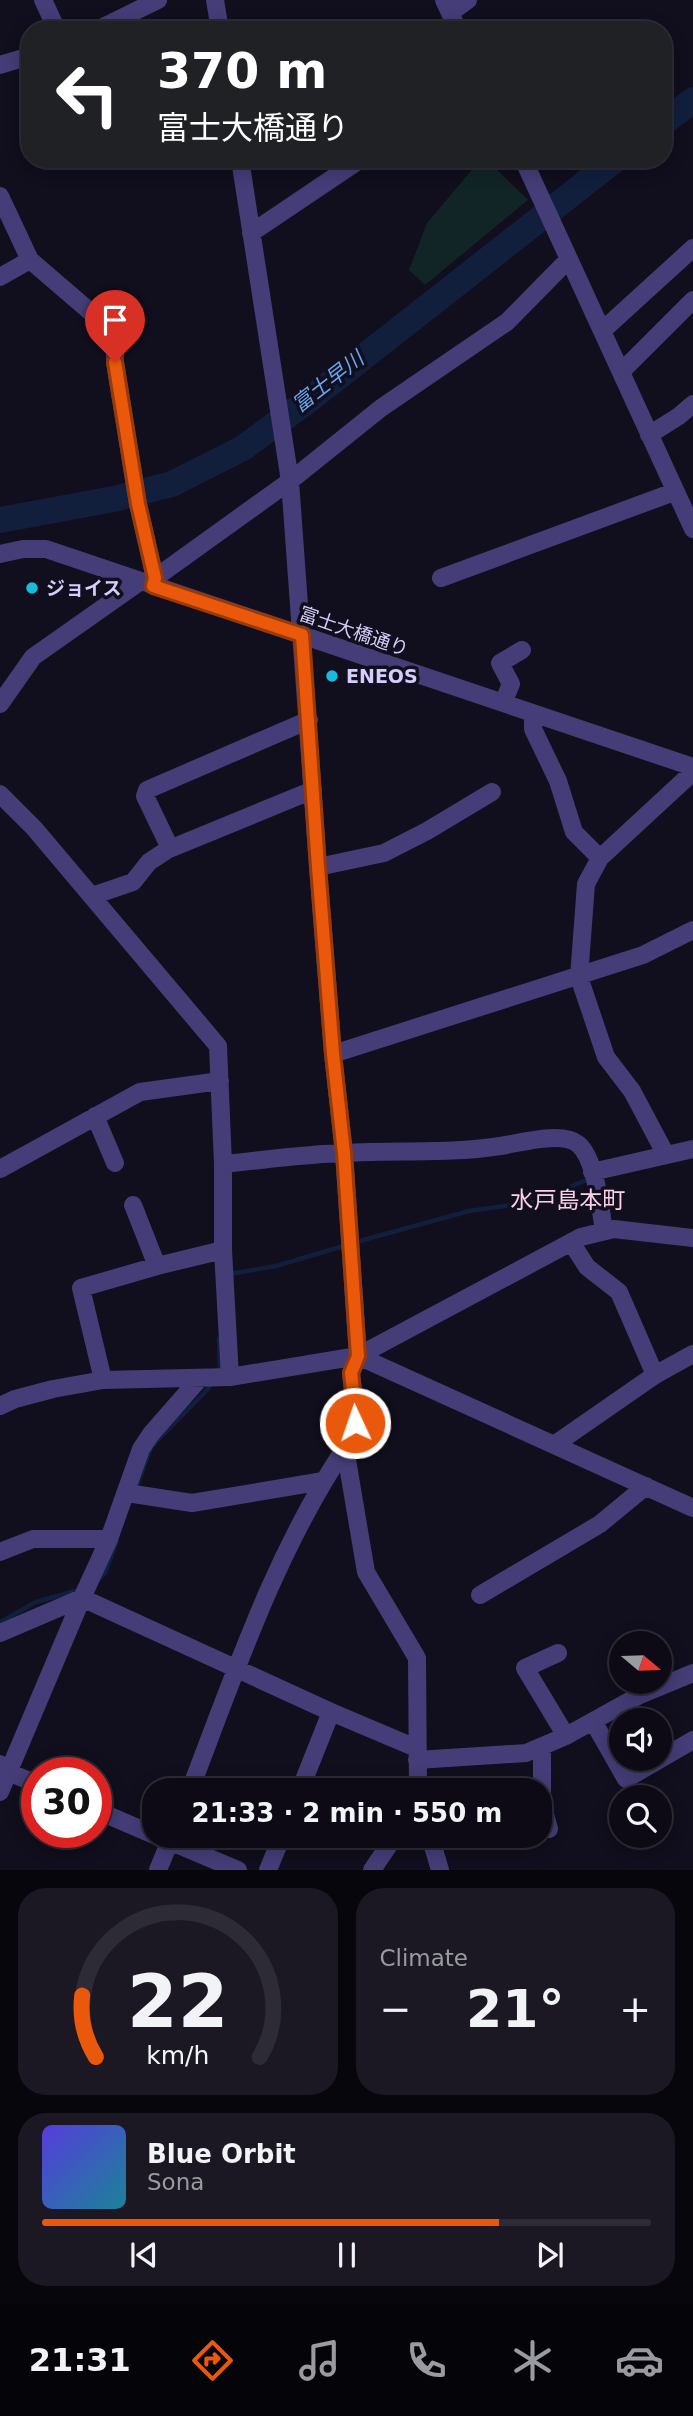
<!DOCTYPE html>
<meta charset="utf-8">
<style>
:root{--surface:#0d0a16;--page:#1b1823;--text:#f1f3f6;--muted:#9a9aa1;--line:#2d2b35;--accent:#ea580c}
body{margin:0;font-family:"DejaVu Sans","Noto Sans JP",sans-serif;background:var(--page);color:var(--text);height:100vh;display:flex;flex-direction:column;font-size:26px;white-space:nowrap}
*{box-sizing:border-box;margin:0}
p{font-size:23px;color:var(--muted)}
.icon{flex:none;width:38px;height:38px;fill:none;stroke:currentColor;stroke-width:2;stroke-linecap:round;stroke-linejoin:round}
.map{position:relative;height:1870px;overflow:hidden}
.sheet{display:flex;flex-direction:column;gap:18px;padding:18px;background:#07060c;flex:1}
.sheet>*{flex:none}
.banner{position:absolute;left:21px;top:21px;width:651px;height:147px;border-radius:28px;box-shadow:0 4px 18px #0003,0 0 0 2px var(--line);background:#202124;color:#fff;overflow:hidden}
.needle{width:46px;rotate:109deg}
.buttons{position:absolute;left:609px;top:1631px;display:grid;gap:14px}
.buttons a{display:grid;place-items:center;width:63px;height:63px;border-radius:50%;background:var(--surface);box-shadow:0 4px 18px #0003,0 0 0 2px var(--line);font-size:35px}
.speed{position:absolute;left:21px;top:1757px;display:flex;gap:14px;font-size:35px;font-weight:700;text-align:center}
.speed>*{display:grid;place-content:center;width:91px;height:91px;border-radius:50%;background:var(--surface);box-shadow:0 4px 18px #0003,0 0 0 2px var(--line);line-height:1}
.speed .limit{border:10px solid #d22;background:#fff;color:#111}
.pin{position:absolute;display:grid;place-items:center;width:60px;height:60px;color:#fff;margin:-72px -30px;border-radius:50% 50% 50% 0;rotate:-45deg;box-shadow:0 0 7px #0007}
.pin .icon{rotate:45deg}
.me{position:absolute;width:77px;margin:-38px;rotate:357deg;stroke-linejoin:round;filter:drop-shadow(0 0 5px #0008)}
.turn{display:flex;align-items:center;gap:24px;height:147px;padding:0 21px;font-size:32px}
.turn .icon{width:91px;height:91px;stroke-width:2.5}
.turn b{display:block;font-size:49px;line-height:60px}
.big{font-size:52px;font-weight:700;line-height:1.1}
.sheet .card{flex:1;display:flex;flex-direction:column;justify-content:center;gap:10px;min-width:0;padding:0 24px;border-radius:28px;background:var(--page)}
.sheet .dial{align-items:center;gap:0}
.dial svg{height:182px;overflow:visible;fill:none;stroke:var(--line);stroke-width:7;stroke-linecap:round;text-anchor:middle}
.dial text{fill:var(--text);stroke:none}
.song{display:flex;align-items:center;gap:21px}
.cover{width:84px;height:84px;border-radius:10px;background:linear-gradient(135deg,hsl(250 70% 55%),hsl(190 70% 35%))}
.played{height:7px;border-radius:4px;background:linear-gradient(90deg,var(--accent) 75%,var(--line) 75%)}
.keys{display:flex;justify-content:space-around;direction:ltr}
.heat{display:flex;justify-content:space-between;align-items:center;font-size:38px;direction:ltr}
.sheet .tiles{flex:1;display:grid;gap:18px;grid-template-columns:1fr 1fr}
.card:last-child{grid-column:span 2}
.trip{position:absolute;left:142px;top:1778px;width:410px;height:70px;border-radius:28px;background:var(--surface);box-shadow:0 4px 18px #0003,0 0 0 2px var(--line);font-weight:700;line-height:70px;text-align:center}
.tab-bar{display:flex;height:112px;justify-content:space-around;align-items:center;background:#050409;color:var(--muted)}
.tab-bar .icon{width:49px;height:49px}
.tab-bar .on{color:var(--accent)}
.tab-bar b{font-size:32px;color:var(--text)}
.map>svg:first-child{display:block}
</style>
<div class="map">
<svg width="693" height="1870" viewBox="0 0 693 1870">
<rect width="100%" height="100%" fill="#110e1d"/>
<path fill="#112526" d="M481,159H486L528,200L425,285L409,270L427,223Z"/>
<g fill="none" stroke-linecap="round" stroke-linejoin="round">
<path stroke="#111f3d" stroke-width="4.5" d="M356,1242L469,1211L533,1202L589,1179
M230,1274L276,1266L347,1245
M218,1371L220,1368L219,1339
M136,1490L151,1447L207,1390L212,1382
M98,1580L105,1573L117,1541
M0,1622L36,1602L79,1590"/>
<path stroke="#111f3d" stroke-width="26" d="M663,123L693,100
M0,520L114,499L172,484L243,448L310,399L616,159"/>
<path stroke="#443d77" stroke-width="18" d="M43,0L57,30
M215,0L220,30
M444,0L458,30
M450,13L468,0
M97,30L158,0
M0,65L30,56
M240,159L290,481L318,867L333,1054L344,1153L358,1356L351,1373L355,1408V1423L345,1448L366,1572L417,1658L418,1790
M523,159L693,529
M0,196L30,260L115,333V362L138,504L155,578L153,585
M251,233L361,159
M0,277L30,260
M602,331L693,248
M621,372L693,300
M649,435L679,416L693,404
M0,554L23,549H46L693,767
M155,578L290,481L381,408L507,322L568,260
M441,578L674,492
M503,703L511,684L500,663L522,650
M0,704L33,657L141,581
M533,714V729L558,781L574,832L600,858
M0,794L34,828L218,1046L223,1164V1250L230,1377
M170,848L145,796L147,790L309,720
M318,867L384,853L427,831L492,792
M92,896L133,882L149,862L167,850L313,790
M333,1054L643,955L693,930
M95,1116L115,1163
M666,1155L632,1091L606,1057L579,977L586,884L600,858L693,772
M223,1164C264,1160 305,1154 345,1153C397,1150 449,1154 500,1146C520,1143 562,1131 578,1144C596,1159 600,1208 604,1230
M0,1169L140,1092L220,1081
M592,1172L693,1149
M133,1205L157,1266
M571,1242L587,1267L619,1292L655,1375
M358,1356L693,1508
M103,1380L81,1288L157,1266L223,1250
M0,1406L15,1399L53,1389L103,1380L230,1377L358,1356L581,1237L614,1229L693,1238
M554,1445L655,1375L693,1354
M127,1493L192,1503L323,1481
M0,1552L33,1539H109
M480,1595L600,1524L646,1486
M0,1633L82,1598L331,1712L416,1748
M558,1653L525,1668L566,1736
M593,1721L626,1779L693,1740
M542,1746V1804L549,1829
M417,1760L526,1753L566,1736L640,1695L693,1673
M0,1764L8,1772L37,1784
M190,1790C235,1673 275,1553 345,1448
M300,1790L331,1712
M0,1792L82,1598L109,1539L141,1449L151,1434L200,1378
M96,1810L154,1835
M157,1836L238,1870
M430,1836L440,1870
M158,1870L172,1836
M268,1870L282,1836
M372,1870L395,1836"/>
</g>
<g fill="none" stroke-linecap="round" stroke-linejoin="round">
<g stroke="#983908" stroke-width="18">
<path id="route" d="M115,362L138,504L155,578L153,586L302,635L318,867L333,1054L344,1153L358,1356L351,1373L355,1408V1423"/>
</g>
<use href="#route" stroke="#ea580c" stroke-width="12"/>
</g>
<g fill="#16bbde" stroke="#110e1d" stroke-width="2.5">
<circle cx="32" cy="588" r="7"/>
<circle cx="332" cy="676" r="7"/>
</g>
<g text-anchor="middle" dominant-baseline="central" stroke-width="7" stroke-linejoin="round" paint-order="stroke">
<g font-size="19" font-weight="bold" fill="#d6cefa" stroke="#110e1d" text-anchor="start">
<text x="46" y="588">ジョイス</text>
<text x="346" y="676">ENEOS</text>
</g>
<g font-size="19" fill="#d6cefa" stroke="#110e1d">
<text transform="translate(354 631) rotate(19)">富士大橋通り</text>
</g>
<g font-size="21" font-style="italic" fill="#67a6f0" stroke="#110e1d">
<text transform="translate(328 382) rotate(-38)">富士早川</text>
</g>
<g font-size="23" fill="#fad0e8" stroke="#110e1d">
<text x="568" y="1200">水戸島本町</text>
</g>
</g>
</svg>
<div class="buttons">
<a><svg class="needle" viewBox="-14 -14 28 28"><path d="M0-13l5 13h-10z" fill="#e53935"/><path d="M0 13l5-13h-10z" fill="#9a9aa1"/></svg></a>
<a><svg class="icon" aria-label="sound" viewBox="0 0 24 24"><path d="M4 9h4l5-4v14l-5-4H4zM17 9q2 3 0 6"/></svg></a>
<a><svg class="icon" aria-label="search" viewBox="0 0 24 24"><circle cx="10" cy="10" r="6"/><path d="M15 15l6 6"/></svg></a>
</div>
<div class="speed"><div class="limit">30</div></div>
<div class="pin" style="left:115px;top:362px;background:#d93025"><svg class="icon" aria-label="arrive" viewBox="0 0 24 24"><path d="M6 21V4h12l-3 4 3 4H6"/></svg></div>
<svg class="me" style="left:355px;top:1423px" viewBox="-20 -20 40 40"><circle r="17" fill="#ea580c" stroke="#fff" stroke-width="3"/><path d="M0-11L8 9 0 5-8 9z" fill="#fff"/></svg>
<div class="trip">21:33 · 2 min · 550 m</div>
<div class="banner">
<div class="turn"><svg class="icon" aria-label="left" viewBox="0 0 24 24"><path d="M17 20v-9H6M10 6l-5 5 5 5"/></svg><div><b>370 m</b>富士大橋通り</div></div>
</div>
</div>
<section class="sheet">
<div class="tiles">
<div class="card dial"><svg viewBox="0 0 100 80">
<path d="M14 69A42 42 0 1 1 86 69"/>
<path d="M14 69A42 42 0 0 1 8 42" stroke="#ea580c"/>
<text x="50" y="56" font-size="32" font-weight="700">22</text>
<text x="50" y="72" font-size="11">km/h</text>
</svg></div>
<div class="card"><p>Climate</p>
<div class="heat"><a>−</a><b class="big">21°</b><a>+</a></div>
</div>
<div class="card">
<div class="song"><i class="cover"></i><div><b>Blue Orbit</b><p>Sona</p></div></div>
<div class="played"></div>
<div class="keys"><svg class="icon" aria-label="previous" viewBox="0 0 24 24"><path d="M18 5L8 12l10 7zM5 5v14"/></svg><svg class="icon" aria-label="pause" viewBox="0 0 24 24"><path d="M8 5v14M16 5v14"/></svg><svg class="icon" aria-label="next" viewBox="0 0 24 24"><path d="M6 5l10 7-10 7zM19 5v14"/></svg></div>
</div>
</div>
</section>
<nav class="tab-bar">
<b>21:31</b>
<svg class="icon on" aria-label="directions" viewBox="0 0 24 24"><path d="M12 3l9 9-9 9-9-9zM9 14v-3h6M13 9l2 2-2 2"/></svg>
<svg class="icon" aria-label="music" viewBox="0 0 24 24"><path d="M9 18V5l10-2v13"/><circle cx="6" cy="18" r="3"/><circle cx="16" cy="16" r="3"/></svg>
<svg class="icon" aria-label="phone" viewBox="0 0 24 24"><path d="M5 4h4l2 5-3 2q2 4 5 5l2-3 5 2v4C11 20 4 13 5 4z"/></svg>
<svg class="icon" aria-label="climate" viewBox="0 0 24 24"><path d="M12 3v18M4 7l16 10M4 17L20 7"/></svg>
<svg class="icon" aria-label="car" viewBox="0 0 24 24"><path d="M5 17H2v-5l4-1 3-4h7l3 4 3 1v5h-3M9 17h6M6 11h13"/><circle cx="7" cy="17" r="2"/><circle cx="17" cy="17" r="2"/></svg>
</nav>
